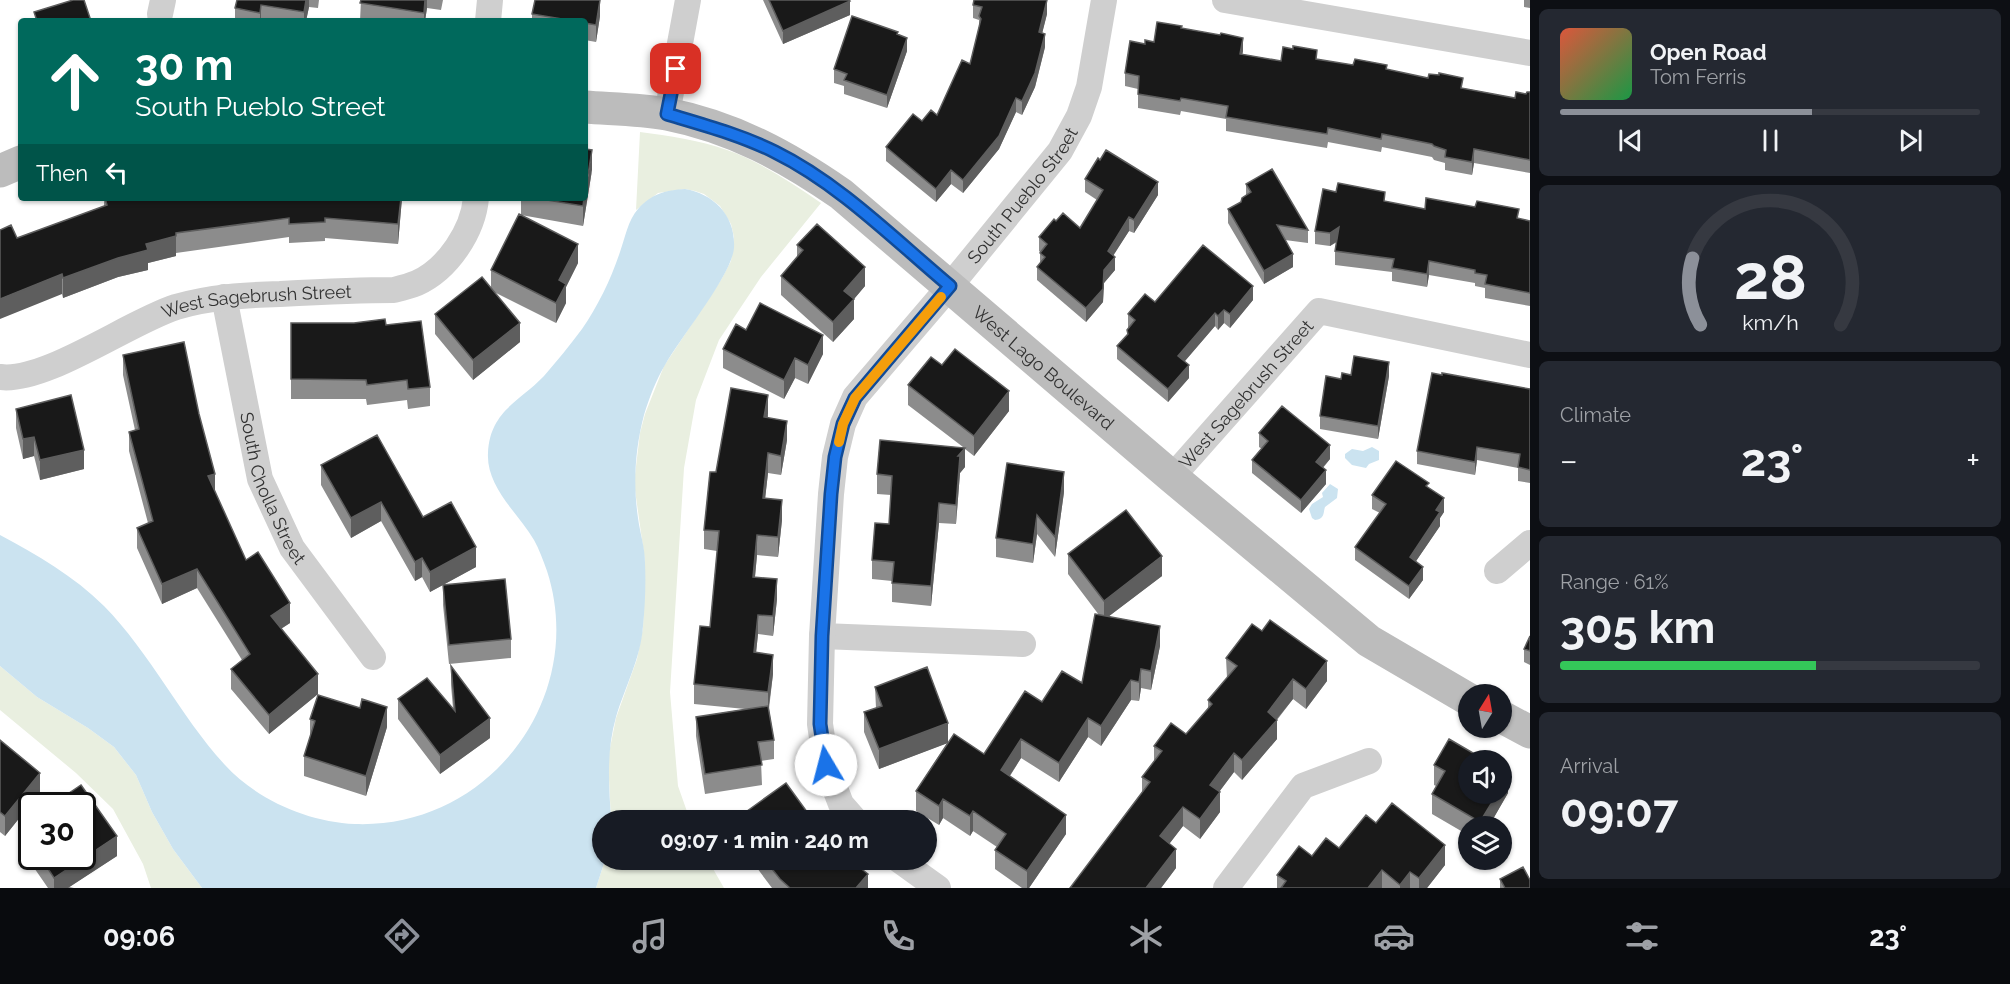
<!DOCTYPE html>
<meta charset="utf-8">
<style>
:root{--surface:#171b24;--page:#242831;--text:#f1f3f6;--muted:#9ea1a6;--line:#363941;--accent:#8c9099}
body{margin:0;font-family:Raleway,sans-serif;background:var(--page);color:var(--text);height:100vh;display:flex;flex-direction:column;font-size:22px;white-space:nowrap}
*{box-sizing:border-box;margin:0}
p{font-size:20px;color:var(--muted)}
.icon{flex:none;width:33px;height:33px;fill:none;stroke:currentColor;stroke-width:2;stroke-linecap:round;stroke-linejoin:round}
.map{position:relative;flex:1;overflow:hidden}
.side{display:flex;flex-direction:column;gap:9px;padding:9px;background:#0d0f14;width:480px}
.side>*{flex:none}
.banner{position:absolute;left:18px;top:18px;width:570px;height:183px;border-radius:6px;box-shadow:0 2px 4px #0004;background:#00695c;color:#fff;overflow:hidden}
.needle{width:39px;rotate:11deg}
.buttons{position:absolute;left:1458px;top:684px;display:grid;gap:12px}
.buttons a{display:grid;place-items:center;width:54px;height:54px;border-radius:50%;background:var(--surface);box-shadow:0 2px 4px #0004;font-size:30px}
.speed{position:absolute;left:18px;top:792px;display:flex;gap:12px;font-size:30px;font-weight:700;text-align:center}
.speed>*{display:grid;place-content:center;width:78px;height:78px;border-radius:50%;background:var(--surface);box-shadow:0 2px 4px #0004;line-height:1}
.speed .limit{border:3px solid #111;border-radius:9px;background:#fff;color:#111}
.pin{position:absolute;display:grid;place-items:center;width:51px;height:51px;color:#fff;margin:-26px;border-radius:12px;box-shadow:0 3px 9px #0006}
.me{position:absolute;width:66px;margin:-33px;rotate:352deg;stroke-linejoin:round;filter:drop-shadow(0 0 4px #0008)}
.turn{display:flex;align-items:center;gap:21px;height:126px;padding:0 18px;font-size:27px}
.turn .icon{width:78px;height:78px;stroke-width:2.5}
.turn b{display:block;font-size:42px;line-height:51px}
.then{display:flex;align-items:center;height:57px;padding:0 18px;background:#0003;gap:12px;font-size:22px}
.big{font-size:45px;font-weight:700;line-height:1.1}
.side .card{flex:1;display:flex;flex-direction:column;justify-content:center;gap:9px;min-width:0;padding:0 21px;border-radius:9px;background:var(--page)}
.side .dial{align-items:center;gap:0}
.dial svg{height:156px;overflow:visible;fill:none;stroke:var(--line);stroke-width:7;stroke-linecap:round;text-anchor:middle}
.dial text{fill:var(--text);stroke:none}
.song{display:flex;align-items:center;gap:18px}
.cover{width:72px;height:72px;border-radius:9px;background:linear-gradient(135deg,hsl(10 70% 55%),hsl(140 70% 35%))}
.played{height:6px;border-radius:3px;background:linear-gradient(90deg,var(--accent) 60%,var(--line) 60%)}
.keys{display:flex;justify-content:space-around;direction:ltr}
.heat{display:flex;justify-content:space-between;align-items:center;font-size:33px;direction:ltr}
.charge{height:9px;border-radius:4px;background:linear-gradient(90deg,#34c759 61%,var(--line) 0)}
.trip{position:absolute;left:592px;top:810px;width:345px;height:60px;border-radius:30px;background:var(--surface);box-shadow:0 2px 4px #0004;font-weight:700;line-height:60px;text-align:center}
.tabs{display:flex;height:96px;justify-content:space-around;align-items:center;background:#090b0e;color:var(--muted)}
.tabs .icon{width:42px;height:42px}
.tabs .active{color:var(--accent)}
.tabs b{font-size:27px;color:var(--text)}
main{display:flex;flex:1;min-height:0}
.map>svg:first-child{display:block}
</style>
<main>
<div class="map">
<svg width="1530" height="888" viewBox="0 0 1530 888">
<rect width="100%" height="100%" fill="#fff"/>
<path fill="#e9efe0" d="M640,132C669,136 699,140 727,150C761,162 792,183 821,203L761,277L719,340L696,400L684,468L670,692L678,786L690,820H611L608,758L616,718L637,659L643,628L645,561L634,483L640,433L645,414L664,366L721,280L731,261L734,237L731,224L720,206L704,194L695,191L685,189L658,193L636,210Z
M0,666L37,697L88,728L114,747L136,775L152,812L173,849L202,888H151L143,864L113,809L76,773L0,710Z
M605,860H708L724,888H596Z"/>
<path fill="#cbe3f0" d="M685,189C714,194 736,216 734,248C732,275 680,338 665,365C656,380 649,398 644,415C635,449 633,484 638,518C640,533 645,548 645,563C646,584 645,606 643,626C641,658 625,687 616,717C606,752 609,785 611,820H603V860H605L596,888H202L173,849L152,812L136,775L114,747L88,728L37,697L0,666V535C37,555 74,576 104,606C151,654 180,716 225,765C257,800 308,822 355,824C489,829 588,697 547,571C543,560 539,549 534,540C518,513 486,487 488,453C490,411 519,402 544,376C557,361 570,345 582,329C598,306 611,279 620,252C625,238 628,220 638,209C651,194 666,190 685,189Z
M1372,447L1379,451V460L1369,464L1366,468L1352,465L1345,458V454L1352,449L1363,451Z
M1330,484L1338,489L1337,498L1325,507C1323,513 1325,519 1315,520L1312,518L1309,509L1312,504L1323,497L1322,493Z"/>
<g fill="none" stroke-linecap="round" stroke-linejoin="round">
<g stroke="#cfcfcf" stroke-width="26">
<path d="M1225,0L1530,53"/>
<path d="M160,14L163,0"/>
<path d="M488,21L490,0"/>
<path d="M667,114L688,0"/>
<path id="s1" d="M224,297L260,479L292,548L373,657"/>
<path id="s2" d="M0,377C45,383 129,322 176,307C210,297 245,295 280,294C318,292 356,290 394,290C402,288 410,286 417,283C448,269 473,231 476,198"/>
<path id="s3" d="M1172,477L1319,311L1530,355"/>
<path d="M1497,571L1530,543"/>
<path d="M822,636L1023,644"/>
<path id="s4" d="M855,820L841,804L826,765L820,724L822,636L831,494L835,457L843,424L855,397L950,286L1060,151L1079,116L1089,87L1104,0"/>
<path d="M899,860L938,888"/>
<path d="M1226,888L1303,786L1369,761"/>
</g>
<g stroke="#bcbcbc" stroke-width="33">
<path id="s5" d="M585,107C612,109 640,109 667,114C733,127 786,156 841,194L1172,477L1369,641L1468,699"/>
<path d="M0,171L21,162"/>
<path d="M1502,717L1530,732"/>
</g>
</g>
<path fill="#8c8c8c" d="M237,0H319L318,8L309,7L306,21H235V8Z
M361,0H443L441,10L427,8L425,21H360Z
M763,0H849L850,15L783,44Z
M1524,0H1530V8L1524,7Z
M973,5L1047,14L1042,33L1045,47L1035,87L1022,115L1016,112L999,149L963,193L951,184L936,202L886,161V147L922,121L937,115L970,64L979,27V20L973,18Z
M532,14L600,16L596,42L585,40V21H532Z
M1182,28L1243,51L1242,54L1281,61L1317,60L1387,69L1463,88L1515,98L1530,92V173L1474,163L1472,175L1445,170V163L1434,160L1432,157L1382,147L1381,152L1328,142L1327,148L1226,131V119L1181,111L1180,115L1138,108V89L1125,86V73L1145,44L1154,42Z
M898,35L907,51L887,108L844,94V86L834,83V69Z
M592,170L583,226L521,215V198H585Z
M1085,179L1158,195L1134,233L1129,231L1113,255L1115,270L1104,283L1103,302L1086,322L1037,280V267L1040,264V252L1039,251V237L1056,221L1080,228L1097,200L1085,192Z
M1246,184L1308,230V243L1285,240L1293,267L1264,284L1228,223V209L1241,202L1246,195Z
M104,198H402L398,244L325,238V241L289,243V237L176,253V256L148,263V270L118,277L63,298L62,294L17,238L104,206Z
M1385,202L1425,209L1519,219L1530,221V306L1485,298V288L1475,286V283L1429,275L1427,287L1392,281V272L1335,265V251L1337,242L1330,246L1315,244V231Z
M797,245L865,286L854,299V319L833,342L781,295V276L797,257Z
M578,263L566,287V303L556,323L494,292L520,342L473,380L435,334V314L491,288V270Z
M1253,300L1230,328L1224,323L1218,330L1215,326L1185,361L1189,378L1168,402L1117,359V346L1127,335V330L1129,328L1128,327V314L1155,302Z
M291,323L386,325L430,387V406L408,409L407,400L367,405L366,399H291Z
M746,330L823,354L808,384L795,378L784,399L723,368V349Z
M123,355L215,493L246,560L290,623L281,629L318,694L269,734L231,689V669L242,660L197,588L162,604L137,548V528L148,523L129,451V432L135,430L123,375Z
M942,365L1009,411L974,456L965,449V467L960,473L956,524L939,523L931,606L892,602V581L872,579V560L889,524L891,495L877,494V474L963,447L908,405V385Z
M1351,375L1389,376L1378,439L1320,429V416L1341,379Z
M1530,389V483L1518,481V468L1477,460L1475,475L1417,464V451Z
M16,409L84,469L40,480L34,456L23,459L16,428Z
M768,414V417L787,440L781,475L768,473L765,498L782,520L778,557L757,555L755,577L777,599L773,636L758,634L756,653L773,674L769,709L774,740V759L761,761L762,785L705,794L696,736V717L745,709L694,704V684L710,627L717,551L704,549V530L716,472Z
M1259,433L1330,459L1323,468L1326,484L1301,513L1252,473V460L1262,449L1259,447Z
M321,465L423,517L476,567L430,592L422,577L415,581L381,521L351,538L321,485Z
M1429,488L1444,512L1440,518V526L1416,561L1423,580L1409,599L1355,560V547L1380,513L1372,509V495Z
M1064,492L1055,557L1037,534L1033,563L996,557V538Z
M1068,554L1162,576L1109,616L1160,646L1151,690L1141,688L1139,701L1131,700L1101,746L1088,737L1059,782L1021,758L1010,776L1066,834L1029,888H1022L995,869V850L997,847L973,831L970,836L943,818L939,825L916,811V791L947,743L879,769L864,732V712L876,708L875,687L948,742L984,754L1042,702L1082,683L1099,615L1068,574Z
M443,585L511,639V658L449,664L443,605Z
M1530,636V665L1524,662V649Z
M1226,658L1327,681L1306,709L1293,699L1277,720V739L1242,780L1234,772L1219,792L1220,812L1200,839L1183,826L1169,844L1176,868L1161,888H1070L1142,792V777L1154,761V746L1186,734L1208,709V700L1227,678Z
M451,666L490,738L440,774L398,719V699L453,708L451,685Z
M310,719L387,727L366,796L304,776V756L310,737Z
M0,740L40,792L5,836L0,832Z
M1434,765L1508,793L1489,826H1468V835L1432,814V794L1436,786L1434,785Z
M32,818V856H117L69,887L74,888H48L19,846V826Z
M1376,823L1445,865L1427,888H1277V875L1312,856L1339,848Z
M751,860H817L827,867L868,888H772Z
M1500,879L1530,888H1500Z"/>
<path fill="#5e5e5e" d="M306,0H309V7L306,21H304V12Z
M425,0H427V8L425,21H424V13Z
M600,0V16L596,42V25Z
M1047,0V14L1039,46V32Z
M850,1V15L783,44V31Z
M261,5V21H260V13Z
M1045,34V47L1035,87L1022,115V101Z
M907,38V51L887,108V95Z
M1243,38V51L1240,67V54Z
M1016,98V112L999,149L963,193V180Z
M1474,149V163L1472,175V162Z
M592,150V170L583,226V206L584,198H585Z
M951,170V184L936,202V189Z
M1158,182V195L1134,233V220Z
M401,198H402L398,244V224Z
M1129,217V231L1108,264V251Z
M1339,227V240L1330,246V233Z
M176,236V256L148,263V270L118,277L63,298V278L146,244Z
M578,244V263L566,287V303L556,323V303L559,280Z
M1293,254V267L1264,284V271Z
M1115,257V270L1104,283L1103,302L1086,322V308L1104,270Z
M1429,261V275L1427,287V274Z
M865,267V286L854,299V319L833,342V322L844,291Z
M62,274V294L0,319V299Z
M1253,286V300L1230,328V314Z
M1224,310V323L1218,330V316Z
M1215,313V326L1178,369V356Z
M520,323V342L473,380V360Z
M823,335V354L808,384V365Z
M795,358V378L784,399V380Z
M1389,362V376L1378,439V426Z
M1189,365V378L1168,402V389Z
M1009,391V411L974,456V436Z
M768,395V414L764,436V417Z
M787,421V440L781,475V456Z
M34,437V456L23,459V439Z
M1330,445V459L1316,475V462Z
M1477,447V460L1475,475V462Z
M965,448V467L960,473L956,524L958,456Z
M84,450V469L40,480V460Z
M768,453V473L763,518V498Z
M1326,470V484L1301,513V500Z
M1064,472V492L1055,557V537Z
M215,474V493L208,476Z
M1444,498V512L1440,518V526L1410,570V557L1436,510Z
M782,500V520L778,557V537Z
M381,502V521L351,538V518Z
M939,503V523L931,606V586Z
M1037,515V534L1033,563V544Z
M757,535V555L753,597V577Z
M476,547V567L430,592V572Z
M1162,556V576L1104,620V601Z
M422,558V577L415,581V562Z
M1423,567V580L1409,599V586Z
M197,569V588L162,604V584Z
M777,579V599L773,636V616Z
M290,603V623L271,635V616Z
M758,615V634L754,672V652Z
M1160,626V646L1151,690V671Z
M773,655V674L768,712V692Z
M1327,661V681L1306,709V689Z
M1141,669V688L1139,701V682Z
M318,674V694L269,734V715Z
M1293,679V699L1276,720H1277V739L1242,780V760L1268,712Z
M1131,680V700L1101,746V726Z
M387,707V727L366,796V776Z
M490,718V738L440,774V755Z
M1088,718V737L1059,782V763Z
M948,723V743L879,769V749Z
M1021,739V758L1001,789V770Z
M1234,753V772L1210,804V785Z
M40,773V792L5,836V816Z
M1508,774V793L1489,826H1480V822L1497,794H1502V786Z
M1220,792V812L1200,839V819Z
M943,799V818L939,825V806Z
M1183,807V826L1160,856V836Z
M973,811V831L970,836V816Z
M1066,815V834L1029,888H1027V871Z
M810,816V820H803Z
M117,836V856L68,888H54V878Z
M1445,845V865L1427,888H1419V878Z
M1176,849V868L1161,888H1146Z
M1382,870V888H1368Z
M1410,872V888H1400V885Z
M868,874V888H856Z"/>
<path fill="#191919" stroke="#5e5e5e" stroke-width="1.5" d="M73,0H84L91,21H37L34,12Z
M237,0H306L304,12L261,5L260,13L235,8Z
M361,0H425L424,13L360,3Z
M535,0H600L596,25L585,23V21H574L532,14Z
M769,0H849L850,1L783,31Z
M974,0H1047L1039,32L1045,34L1035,73L1022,101L1016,98L999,136L963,180L951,170L936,189L886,147L913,114L922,121L931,110L937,115L962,60L970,64L981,19L979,16L982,7L973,5Z
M852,16L898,32L897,34L907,38L887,95L844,80L847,74L834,69Z
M1157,22L1182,26L1181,28L1220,35L1221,33L1243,38L1240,54L1281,61L1283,47L1293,49V46L1317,50L1316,59L1353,65L1355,59L1387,65L1386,69L1428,78L1429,74L1439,75V73L1463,78L1461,88L1515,98L1516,92L1526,94L1527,92H1530V160L1474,149L1472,162L1445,157L1446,150L1434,146L1432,144L1382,134L1381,139L1328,128L1327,134L1226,117L1228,106L1181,98L1180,101L1138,94L1139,76L1125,73L1130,41L1145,44V40L1154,42Z
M585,149L592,150L585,193Z
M1106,150L1158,182L1134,220L1129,217L1108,251L1115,257L1104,270L1103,289L1086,308L1037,267L1045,257L1040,253L1047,244L1039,237L1054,219L1056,221L1063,213L1080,228L1103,190L1085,179L1098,158L1100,160Z
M1272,169L1308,230L1277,225L1293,254L1264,271L1228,209L1241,202L1242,198L1251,192L1246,184Z
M1338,183L1385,192L1384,201L1425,209L1426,198L1475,207L1477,201L1519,209L1517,218L1530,221V293L1485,284L1487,275L1475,273V270L1429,261L1427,274L1392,268L1394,259L1335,251L1339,227L1330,233L1315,231L1323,189L1336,192Z
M105,198H401L398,224L325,218V222L289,224V218L176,233V236L146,244L148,250L118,258L63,278L62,274L0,299V230L11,225L17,238L107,205Z
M535,198H584L583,206Z
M519,214L578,244L559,280L566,284L556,303L491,270Z
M817,224L865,267L844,291L854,299L833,322L781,276L803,250L797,245Z
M1203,245L1253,286L1230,314L1224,310L1218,316L1215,313L1178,356L1189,365L1168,389L1117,346L1128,334L1127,330L1135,320L1128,314L1145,294L1155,302Z
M482,277L520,323L473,360L435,314Z
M760,303L823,335L808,365L795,358L784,380L723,349L736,324L746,330Z
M385,319L386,325L421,321L430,387L408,389L407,380L367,385L366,380L291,379V323H354Z
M184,342L199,414L215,474L208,476L246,560L258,552L290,603L271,616L318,674L269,715L231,669L250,654L197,569L162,584L137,528L153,521L129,432L139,429L123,355Z
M955,349L1009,391L974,436L908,385L931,357L942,365Z
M1354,356L1389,362L1378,426L1320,416L1326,376L1341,379L1342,373L1351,375Z
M1432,373L1442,375V373L1530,389V470L1518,467L1520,454L1477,447L1475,462L1417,451Z
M731,388L768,395L764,417L787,421L781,456L768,453L763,498L782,500L778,537L757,535L753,577L777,579L773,616L758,615L754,652L773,655L768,692L694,684L700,626L710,627L719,531L704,530L710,472H716Z
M71,395L84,450L40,460L34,437L23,439L16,409Z
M1282,406L1330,445L1316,462L1326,470L1301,500L1252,460L1268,441L1259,433Z
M377,435L423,517L451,502L476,547L430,572L422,558L415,562L381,502L351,518L321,465Z
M880,440L965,448L958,456H960L956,505L939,503L931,586L892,583L894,562L872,560L875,523L889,524L892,476L877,474Z
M1396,461L1429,483L1426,486L1444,498L1436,510L1440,512L1410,557L1423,567L1409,586L1355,547L1386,504L1372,495Z
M1007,463L1064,472L1055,537L1037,515L1033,544L996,538Z
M1126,510L1162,556L1104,601L1068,554Z
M505,579L511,639L449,645L443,585Z
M1095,614L1160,626L1151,671L1141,669L1139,682L1131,680L1101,726L1088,718L1059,763L1021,739L1001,770L1066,815L1027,871L995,850L1006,834L973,811L970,816L943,799L939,806L916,791L954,734L984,754L1025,691L1042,702L1062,671L1082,683Z
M1270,620L1327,661L1306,689L1293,679L1268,712L1277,720L1242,760L1234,753L1210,785L1220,792L1200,819L1183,807L1160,836L1176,849L1146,888H1070L1150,782L1142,777L1162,751L1154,746L1171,723L1186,734L1212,704L1208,700L1237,666L1226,658L1252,624L1262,631Z
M1530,636V651L1524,649Z
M451,666L490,718L440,755L398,699L427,678L455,711Z
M927,667L948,723L879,749L864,712L882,706L875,687Z
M318,695L360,708L362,699L387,707L366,776L304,756L315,721L310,719Z
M768,706L774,740L758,742L762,765L705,774L696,717Z
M1449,739L1485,760H1468V794H1497L1480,822L1432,794L1445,771L1434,765Z
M0,740L40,773L5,816L0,812Z
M1502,770L1508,774L1502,786Z
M786,783L810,816L803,820H737L736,819Z
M81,785L117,836L54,878L40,856H82V806H50Z
M1392,803L1445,845L1419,878L1410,872L1400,885L1382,870L1368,888H1281L1286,881L1277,875L1299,846L1312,856L1326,838L1339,848L1366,815L1376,823Z
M32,818V844L19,826Z
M765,860H817L827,867L833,860H850L868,874L856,888H790L780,879Z
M1523,867L1530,880V888H1505L1500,879Z"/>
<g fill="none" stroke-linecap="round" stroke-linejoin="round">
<g stroke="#114b97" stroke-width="15">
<path id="route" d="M676,69L667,114C704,125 741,135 775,152C840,184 895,240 950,286L855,398L843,424L835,457L831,494L822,636L820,724L826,765"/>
</g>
<use href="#route" stroke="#1a73e8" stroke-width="10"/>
<path stroke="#f59e0b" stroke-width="10" d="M839,442L843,424L855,398L941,297"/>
</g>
<g text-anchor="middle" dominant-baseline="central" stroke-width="6" stroke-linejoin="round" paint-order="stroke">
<g font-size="18" fill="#323232" stroke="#fff">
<text stroke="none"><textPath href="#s4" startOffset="698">South Pueblo Street</textPath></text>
<text stroke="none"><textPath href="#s2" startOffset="272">West Sagebrush Street</textPath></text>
<text stroke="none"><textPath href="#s5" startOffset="542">West Lago Boulevard</textPath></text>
<text stroke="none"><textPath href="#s3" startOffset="111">West Sagebrush Street</textPath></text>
<text stroke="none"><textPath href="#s1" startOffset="198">South Cholla Street</textPath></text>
</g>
</g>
</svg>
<div class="buttons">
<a><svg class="needle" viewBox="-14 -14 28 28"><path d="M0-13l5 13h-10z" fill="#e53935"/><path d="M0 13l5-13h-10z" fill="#9ea1a6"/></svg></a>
<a><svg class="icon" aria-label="sound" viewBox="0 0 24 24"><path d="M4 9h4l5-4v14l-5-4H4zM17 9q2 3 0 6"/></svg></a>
<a><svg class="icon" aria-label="layers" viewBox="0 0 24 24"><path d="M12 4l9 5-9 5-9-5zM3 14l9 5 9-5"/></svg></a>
</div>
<div class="speed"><div class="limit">30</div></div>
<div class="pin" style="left:676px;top:69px;background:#d93025"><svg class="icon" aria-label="arrive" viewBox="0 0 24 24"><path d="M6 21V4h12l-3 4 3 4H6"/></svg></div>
<svg class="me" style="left:826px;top:765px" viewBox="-20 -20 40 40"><circle r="19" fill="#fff"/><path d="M0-13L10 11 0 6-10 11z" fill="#1a73e8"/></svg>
<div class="trip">09:07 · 1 min · 240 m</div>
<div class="banner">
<div class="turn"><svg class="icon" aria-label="ahead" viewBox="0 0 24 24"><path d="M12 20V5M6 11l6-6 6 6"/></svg><div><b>30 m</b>South Pueblo Street</div></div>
<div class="then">Then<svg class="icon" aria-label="left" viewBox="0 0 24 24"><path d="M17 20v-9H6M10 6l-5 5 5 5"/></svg></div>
</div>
</div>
<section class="side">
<div class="card">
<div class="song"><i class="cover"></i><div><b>Open Road</b><p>Tom Ferris</p></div></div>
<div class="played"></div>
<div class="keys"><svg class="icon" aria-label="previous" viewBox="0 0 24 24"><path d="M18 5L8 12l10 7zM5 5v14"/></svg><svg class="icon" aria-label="pause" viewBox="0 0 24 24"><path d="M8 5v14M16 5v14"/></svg><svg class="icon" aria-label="next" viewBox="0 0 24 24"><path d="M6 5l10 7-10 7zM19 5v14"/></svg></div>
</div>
<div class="card dial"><svg viewBox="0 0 100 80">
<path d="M14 69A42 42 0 1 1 86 69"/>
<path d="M14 69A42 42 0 0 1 10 35" stroke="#8c9099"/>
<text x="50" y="56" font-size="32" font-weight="700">28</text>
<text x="50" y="72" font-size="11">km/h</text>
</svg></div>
<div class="card"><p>Climate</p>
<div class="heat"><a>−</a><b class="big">23°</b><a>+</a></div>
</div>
<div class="card"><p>Range · 61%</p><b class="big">305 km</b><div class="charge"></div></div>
<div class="card"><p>Arrival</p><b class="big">09:07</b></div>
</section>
</main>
<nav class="tabs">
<b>09:06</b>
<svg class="icon active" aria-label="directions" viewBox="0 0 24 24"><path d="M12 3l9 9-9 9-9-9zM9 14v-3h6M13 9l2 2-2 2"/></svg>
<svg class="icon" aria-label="music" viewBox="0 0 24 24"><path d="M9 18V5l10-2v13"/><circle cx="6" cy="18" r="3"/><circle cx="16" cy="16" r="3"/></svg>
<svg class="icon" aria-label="phone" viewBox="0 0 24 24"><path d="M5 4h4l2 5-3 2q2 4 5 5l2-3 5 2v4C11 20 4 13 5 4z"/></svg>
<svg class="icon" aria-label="climate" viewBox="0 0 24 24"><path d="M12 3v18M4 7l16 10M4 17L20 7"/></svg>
<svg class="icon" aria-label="car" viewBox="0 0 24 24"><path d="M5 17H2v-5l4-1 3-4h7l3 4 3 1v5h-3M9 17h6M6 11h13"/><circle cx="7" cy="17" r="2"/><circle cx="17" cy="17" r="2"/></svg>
<svg class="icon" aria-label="filters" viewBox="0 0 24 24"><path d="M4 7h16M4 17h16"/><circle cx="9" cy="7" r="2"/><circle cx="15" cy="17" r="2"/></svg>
<b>23°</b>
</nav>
